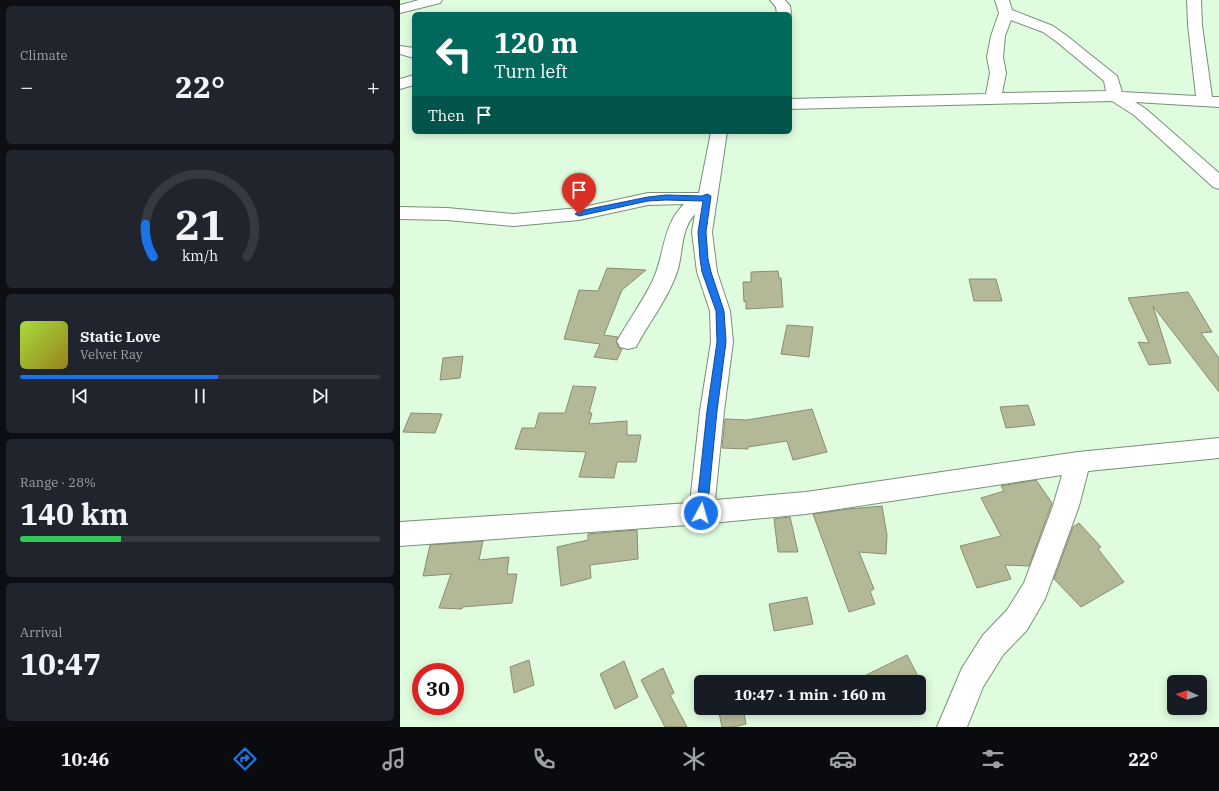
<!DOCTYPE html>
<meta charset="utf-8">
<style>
:root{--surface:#171b24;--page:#20242c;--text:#f1f3f6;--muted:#9ea1a6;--line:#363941;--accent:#1a73e8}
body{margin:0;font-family:"IBM Plex Serif",serif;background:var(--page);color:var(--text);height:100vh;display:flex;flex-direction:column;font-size:15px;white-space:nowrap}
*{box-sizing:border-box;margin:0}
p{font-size:13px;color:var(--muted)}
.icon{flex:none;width:22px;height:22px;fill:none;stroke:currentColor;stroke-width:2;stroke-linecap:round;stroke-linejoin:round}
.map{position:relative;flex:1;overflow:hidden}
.panel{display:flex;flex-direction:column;gap:6px;padding:6px;background:#0d0f14;width:400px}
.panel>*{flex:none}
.banner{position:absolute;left:12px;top:12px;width:380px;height:122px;border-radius:6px;box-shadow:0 2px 10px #0003;background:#00695c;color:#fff;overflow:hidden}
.needle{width:26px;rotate:273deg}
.controls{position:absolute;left:767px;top:675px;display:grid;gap:8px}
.controls a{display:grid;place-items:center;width:40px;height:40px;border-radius:6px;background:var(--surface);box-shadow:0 2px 10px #0003;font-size:20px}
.speed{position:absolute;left:12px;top:663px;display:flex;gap:8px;font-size:20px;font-weight:700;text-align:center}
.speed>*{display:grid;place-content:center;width:52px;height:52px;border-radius:50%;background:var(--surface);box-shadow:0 2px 10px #0003;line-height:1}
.speed .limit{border:6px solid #d22;background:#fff;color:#111}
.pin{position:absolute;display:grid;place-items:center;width:34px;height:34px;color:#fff;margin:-41px -17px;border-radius:50% 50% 50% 0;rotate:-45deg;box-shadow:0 0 4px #0007}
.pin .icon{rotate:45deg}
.me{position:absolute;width:44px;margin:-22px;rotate:6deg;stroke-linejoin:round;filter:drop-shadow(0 0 3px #0008)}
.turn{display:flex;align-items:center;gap:14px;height:84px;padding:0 16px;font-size:18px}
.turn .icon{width:52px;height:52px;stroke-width:2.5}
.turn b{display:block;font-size:28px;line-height:34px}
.then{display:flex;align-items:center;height:38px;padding:0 16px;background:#0003;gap:8px;font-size:15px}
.big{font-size:30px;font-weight:700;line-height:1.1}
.panel .card{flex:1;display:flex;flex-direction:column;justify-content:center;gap:6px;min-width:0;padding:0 14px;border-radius:6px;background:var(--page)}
.panel .dial{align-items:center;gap:0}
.dial svg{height:104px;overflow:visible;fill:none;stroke:var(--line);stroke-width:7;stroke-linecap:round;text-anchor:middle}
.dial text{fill:var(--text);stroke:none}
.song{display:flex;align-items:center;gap:12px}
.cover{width:48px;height:48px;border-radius:6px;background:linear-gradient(135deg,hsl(80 70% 55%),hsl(50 70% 35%))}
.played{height:4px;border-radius:2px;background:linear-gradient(90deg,var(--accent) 55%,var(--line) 55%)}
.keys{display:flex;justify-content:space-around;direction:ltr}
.heat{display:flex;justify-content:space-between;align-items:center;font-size:22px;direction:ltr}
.charge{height:6px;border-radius:3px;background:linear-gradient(90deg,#34c759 28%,var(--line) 0)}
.trip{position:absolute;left:294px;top:675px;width:232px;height:40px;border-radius:6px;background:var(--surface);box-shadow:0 2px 10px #0003;font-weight:700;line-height:40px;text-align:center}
.dock{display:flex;height:64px;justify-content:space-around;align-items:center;background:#090b0e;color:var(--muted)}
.dock .icon{width:28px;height:28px}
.dock .on{color:var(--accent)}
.dock b{font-size:18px;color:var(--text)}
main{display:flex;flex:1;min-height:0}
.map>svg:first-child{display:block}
</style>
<main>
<section class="panel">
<div class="card"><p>Climate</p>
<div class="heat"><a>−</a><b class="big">22°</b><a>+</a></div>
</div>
<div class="card dial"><svg viewBox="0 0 100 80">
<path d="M14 69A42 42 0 1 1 86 69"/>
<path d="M14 69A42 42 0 0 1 8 44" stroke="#1a73e8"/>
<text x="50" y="56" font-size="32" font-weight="700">21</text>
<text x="50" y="72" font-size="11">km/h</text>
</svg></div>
<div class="card">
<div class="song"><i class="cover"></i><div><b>Static Love</b><p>Velvet Ray</p></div></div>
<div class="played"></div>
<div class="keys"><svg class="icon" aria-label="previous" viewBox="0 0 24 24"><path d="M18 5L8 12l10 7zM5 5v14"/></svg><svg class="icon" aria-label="pause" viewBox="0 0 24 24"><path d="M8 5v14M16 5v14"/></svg><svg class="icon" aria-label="next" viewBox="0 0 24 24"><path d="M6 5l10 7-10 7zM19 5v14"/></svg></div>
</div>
<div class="card"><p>Range · 28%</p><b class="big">140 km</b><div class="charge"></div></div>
<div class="card"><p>Arrival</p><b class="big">10:47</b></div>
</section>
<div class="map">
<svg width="819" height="727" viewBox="0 0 819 727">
<rect width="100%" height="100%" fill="#e0fcdf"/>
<path fill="#b3b997" stroke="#898e6d" d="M207,268L246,270L222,290L204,335L218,337L216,342L219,348L222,349L217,360L194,357L200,344L164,339L179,290L198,291Z
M378,271L379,278H381L383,307L346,309V301L344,302L343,282H351V272Z
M569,279H596L602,301H574Z
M788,292L812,332L801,333L819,358V392L753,306L771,363L749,365L738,342L749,343L728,298Z
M387,325L413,327L409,357L381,354Z
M63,356L60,378L40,380L43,358Z
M173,386L196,387L189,413H192L189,424L227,421V435H241L236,462H217L214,478L179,477L186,452L115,449L122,428H135L139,413H165Z
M628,405L635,425L606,428L600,407Z
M412,409L427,452L393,460L387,441L348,447V449L322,448L325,419L347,420Z
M11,413L42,414L35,433L3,432Z
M636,480L652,503L629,566L605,565L611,579L577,588L560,546L601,536L581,498L604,491L601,486Z
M482,506L487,535L486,554L459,552L474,589L470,591L475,604L449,612L413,514L449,509Z
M390,517L398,552H378L374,519Z
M679,523L701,547L698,549L724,582L681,607L654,579L673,527Z
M237,530L238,559L190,565L191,578L161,586L157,547L188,540V534Z
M83,541L79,560L109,557L107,574H117L112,603L62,607V609L39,608L51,574L23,576L30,545Z
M407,597L413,624L374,631L369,604Z
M507,655L521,682H452Z
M129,660L134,685L114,693L110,667Z
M224,661L238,697L215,709L200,674Z
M263,668L274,693L270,695L287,727H265L241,680Z
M318,708H343L346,724L334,727H322Z"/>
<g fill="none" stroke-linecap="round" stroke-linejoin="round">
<g stroke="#779076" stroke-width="2">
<path id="street" d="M19,0H42L40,3L0,13V5Z
M370,0H385L390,6L391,14L390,16V14H377L376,7Z
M595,0H609L612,10L653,26L667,36L717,76L722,92L796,96L788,25L787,0H801L802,25L812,97H819V107L735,102L746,109L819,173V189L813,187L734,115L712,101L390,109V99L586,94L590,73L587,57L591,36L599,13ZM611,20L643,32L657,42L704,81L706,91L602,93L606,73L603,57L605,36Z
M0,46L14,48V58L0,54Z
M14,75V85L0,89V79Z
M311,132H327L312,232L317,272L330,311L333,342L324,411L315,500L406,492L678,452L819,438V458L688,471L679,506L645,599L627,630L603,655L583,687L567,727H537L562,668L583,635L607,610L624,583L653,506L662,475L406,514L301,524L0,546V522L290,503L300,411L311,342L310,311L297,272L292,232L295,214C281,229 283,250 278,269C270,296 249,322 236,347L228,349L220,347L217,341C229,320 243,301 253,280C265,254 262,226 284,204L248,205L179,220L114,226L47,220L0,219V207L47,208L114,214L179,208L248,193H299Z"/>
</g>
<use href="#street" fill="#fff" fill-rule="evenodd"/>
</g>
<path fill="#1a73e8" stroke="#114b97" d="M307,194L311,196L306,232L308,259L311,272L324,311L326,342L317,411L307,513L305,517L301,518L298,517L296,513L307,411L317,342L316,311L302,272L300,259L298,232L303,201L266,200L248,201L179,216L175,214L179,211L248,197L266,195L302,196Z"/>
</svg>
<div class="controls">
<a><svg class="needle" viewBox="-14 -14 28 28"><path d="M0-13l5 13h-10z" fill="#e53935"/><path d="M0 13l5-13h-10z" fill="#9ea1a6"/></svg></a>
</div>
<div class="speed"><div class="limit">30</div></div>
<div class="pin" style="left:179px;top:214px;background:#d93025"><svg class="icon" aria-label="arrive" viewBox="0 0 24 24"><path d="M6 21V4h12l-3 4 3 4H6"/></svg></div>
<svg class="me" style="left:301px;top:513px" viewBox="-20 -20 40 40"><circle r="17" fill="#1a73e8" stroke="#fff" stroke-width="3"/><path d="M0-11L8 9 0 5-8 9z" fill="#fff"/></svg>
<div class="trip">10:47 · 1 min · 160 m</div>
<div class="banner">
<div class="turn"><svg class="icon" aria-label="left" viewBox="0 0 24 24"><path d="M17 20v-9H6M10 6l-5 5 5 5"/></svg><div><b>120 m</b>Turn left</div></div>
<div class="then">Then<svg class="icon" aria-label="arrive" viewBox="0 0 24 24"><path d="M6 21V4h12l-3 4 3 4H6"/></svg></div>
</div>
</div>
</main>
<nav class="dock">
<b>10:46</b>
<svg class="icon on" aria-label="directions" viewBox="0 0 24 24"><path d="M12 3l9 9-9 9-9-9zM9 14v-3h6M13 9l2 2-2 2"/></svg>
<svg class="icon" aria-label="music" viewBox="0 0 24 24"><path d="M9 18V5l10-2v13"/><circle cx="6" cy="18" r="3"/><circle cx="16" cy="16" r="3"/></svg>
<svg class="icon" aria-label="phone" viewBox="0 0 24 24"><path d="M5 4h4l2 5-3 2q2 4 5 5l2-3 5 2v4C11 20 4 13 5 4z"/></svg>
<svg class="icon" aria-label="climate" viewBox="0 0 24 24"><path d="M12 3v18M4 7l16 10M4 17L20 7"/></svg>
<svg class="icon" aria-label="car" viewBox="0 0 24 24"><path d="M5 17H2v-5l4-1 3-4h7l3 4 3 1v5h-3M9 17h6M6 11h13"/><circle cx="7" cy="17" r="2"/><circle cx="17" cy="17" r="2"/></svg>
<svg class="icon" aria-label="filters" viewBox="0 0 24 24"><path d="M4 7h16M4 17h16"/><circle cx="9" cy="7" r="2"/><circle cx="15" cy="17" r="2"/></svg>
<b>22°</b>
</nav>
